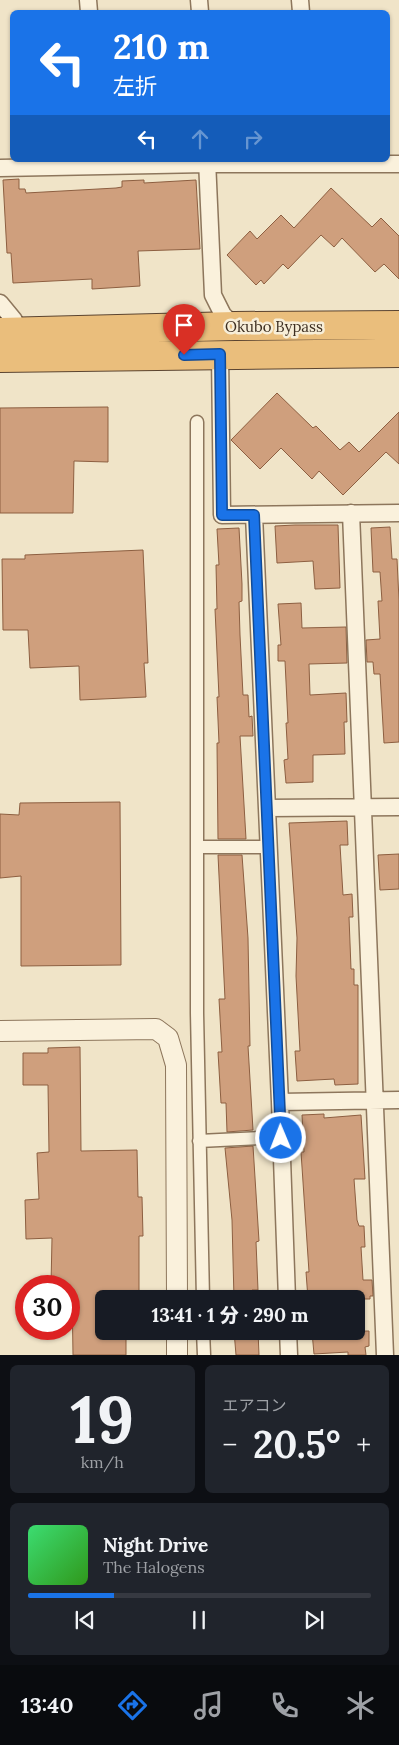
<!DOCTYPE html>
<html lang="ja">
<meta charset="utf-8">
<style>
:root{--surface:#171b24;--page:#20242c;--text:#f1f3f6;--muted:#9ea1a6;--line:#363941;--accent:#1a73e8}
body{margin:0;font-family:Lora,"Noto Sans JP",serif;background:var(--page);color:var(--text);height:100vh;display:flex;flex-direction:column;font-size:19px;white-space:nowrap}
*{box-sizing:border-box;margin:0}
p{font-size:16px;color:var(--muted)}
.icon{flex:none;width:28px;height:28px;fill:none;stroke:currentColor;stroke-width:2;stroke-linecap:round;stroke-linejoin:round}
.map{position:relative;height:1355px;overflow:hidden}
.drawer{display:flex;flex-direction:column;gap:10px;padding:10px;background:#0d0f14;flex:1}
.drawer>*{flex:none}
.top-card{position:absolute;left:10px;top:10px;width:380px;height:152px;border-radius:8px;box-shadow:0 1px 4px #0004;background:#1a73e8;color:#fff;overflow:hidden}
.speed{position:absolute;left:15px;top:1275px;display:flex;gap:10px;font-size:25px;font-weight:700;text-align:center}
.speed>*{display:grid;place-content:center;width:65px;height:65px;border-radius:50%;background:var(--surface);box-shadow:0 1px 4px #0004;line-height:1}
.speed .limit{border:8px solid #d22;background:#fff;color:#111}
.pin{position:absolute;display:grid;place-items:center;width:42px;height:42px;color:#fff;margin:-51px -21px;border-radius:50% 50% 50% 0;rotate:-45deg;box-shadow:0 0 5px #0007}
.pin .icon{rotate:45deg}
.me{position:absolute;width:55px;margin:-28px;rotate:359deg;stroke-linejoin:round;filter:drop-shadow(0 0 4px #0008)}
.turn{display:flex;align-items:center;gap:18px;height:105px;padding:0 20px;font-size:22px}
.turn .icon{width:65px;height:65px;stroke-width:2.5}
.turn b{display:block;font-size:35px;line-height:42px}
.lanes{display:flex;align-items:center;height:48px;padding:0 20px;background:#0003;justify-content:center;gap:25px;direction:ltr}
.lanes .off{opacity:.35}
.big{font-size:38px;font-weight:800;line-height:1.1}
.drawer .widget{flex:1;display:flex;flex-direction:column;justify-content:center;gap:8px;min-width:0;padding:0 18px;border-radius:8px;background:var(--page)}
.drawer .dial{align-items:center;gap:0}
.dial b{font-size:65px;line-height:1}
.song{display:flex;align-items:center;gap:15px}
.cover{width:60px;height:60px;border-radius:8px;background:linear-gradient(135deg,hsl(140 70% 55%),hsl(110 70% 35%))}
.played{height:5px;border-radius:2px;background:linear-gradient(90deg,var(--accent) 25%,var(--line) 25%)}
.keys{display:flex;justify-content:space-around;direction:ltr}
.heat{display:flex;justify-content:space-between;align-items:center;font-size:28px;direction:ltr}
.drawer .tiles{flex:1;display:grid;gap:10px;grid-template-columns:1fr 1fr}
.widget:last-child{grid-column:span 2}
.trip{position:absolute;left:95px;top:1290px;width:270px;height:50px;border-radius:8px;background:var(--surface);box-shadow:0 1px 4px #0004;font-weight:800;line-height:50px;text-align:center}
.tabs{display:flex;height:80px;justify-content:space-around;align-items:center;background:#090b0e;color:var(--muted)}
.tabs .icon{width:35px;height:35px}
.tabs .active{color:var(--accent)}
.tabs b{font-size:22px;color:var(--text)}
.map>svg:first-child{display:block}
</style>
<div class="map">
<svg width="399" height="1355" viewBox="0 0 399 1355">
<rect width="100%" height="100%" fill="#f0e4c8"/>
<path fill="#cf9f7d" stroke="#8d5f41" d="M19,179V189H25L26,193L116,188L122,187V181L144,180V183L196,180L200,249L138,251L140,286L92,289V279L13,283L11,253H7L3,180Z
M331,188L372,227L381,218L399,236V279L384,264L375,272L342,238L334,247L321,235L288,269L283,264L264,284L261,280L256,285L227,255L250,231L257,239L281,215L294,228Z
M277,393L313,428L316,426L340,450L349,442L359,452L399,412V464L386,452L343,495L319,471L312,479L281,448L260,469L231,440Z
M108,407V462L74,461L73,513H0V408Z
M295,525H338L340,588L315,589L313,561L277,563L275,526Z
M390,527L392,559H397L399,600V742L384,743L380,674H374L373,662H367L366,640L380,639L378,601H382L380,572H373L371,528Z
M239,528L242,584V601L239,602L240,635L243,695H248L249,717L252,716L253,736H240L246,839H218L217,743H219L217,697H219L215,609H217L216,565H219L217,529Z
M143,550L148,663H144L146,697L80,700L79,666L30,668L28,630H3L2,559H25V555Z
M301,603L302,628L346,627L347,663L309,664L310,695L346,693L347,722H344L345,754L313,755V782L286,783L284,760L288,759L286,723H288L285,661H278V645H281L278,604Z
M120,802L121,965L21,966V876L0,878V814L19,815L20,803Z
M347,821L348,845H340L343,895L352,894L353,917H349L351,969H354V985H358V1084L335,1085L334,1079L297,1081L295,1051H300L296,976L297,938L289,823Z
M399,854V889L380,890L378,855Z
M218,855H242L248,938L250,1046H248L253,1130L227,1132L226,1103H221L218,1052H222L219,999H225Z
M80,1047L81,1151L137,1150L138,1197H142L143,1236H139V1291H104V1331H126V1355H73L72,1291H69V1286H51L52,1238L26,1239L25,1200L39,1199L37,1153L49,1152L48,1085H23V1053H48V1048Z
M324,1114V1118L361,1115L365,1179H354L357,1220L359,1226H364L365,1247H361L363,1280H372L373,1296H370V1299H308L306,1272H309L301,1152H304L302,1115Z
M253,1146L259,1241L256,1242L258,1290H252V1299H234L232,1220L225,1148Z
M234,1331H258L259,1355H236Z
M369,1331V1346L365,1347L366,1355H348V1352L314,1354L312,1332Z"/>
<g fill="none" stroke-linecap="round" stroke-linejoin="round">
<g stroke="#8d765c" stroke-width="15">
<path id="pedestrian" d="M197,422V1013L203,1299
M198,847H269
M199,1141L281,1137
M203,1331L204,1355"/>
</g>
<g stroke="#8d765c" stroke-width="19">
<path id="minor" d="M88,0L89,12
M199,0L200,12
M300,0L301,12
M207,160L213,295L223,315L235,326
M0,168L207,164H399
M0,303L14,320
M220,354L222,515L399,513
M351,513L385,1355
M254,515L280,1102L287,1299
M267,808L399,807
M280,1102L399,1100
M288,1331L289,1355"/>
</g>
<g stroke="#8d765c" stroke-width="22">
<path id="tertiary" d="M0,1031L156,1029L168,1038L176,1065L177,1299
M177,1331V1355"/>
</g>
<g stroke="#5b4430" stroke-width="30">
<path id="trunk" d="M0,332L235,326L399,325
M0,358L399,353"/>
</g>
<use href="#pedestrian" stroke="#faf1dc" stroke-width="12"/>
<use href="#minor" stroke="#faf1dc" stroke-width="16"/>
<use href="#tertiary" stroke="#faf1dc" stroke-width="20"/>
<use href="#trunk" stroke="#eabe7c" stroke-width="28"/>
</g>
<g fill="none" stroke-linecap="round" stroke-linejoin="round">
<g stroke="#114b97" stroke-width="12">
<path id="route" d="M184,355L220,354L222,515H254L281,1138"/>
</g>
<use href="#route" stroke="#1a73e8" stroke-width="9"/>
</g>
<g text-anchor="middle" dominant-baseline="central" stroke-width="5" stroke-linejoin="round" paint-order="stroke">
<g font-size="15" fill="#3d2e20" stroke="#f7eed8">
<text x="274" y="326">Okubo Bypass</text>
</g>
</g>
</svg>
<div class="speed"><div class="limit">30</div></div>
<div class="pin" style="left:184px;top:355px;background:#d93025"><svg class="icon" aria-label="arrive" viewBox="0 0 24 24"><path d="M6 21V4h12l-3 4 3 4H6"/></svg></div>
<svg class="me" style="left:281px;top:1138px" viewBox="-20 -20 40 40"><circle r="17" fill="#1a73e8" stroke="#fff" stroke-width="3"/><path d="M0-11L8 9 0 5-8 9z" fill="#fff"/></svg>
<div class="trip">13:41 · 1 分 · 290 m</div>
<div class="top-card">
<div class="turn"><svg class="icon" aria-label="left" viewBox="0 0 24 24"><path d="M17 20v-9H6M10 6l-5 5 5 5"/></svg><div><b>210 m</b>左折</div></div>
<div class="lanes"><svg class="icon" aria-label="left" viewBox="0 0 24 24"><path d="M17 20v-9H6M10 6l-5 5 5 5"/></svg><svg class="icon off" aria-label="ahead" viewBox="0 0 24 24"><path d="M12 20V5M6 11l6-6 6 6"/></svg><svg class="icon off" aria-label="right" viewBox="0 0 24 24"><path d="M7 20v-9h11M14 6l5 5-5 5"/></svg></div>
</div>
</div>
<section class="drawer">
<div class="tiles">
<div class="widget dial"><b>19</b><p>km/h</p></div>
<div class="widget"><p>エアコン</p>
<div class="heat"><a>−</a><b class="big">20.5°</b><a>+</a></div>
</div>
<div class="widget">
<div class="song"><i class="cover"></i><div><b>Night Drive</b><p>The Halogens</p></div></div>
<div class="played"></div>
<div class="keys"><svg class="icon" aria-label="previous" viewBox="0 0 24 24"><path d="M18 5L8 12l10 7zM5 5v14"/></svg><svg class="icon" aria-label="pause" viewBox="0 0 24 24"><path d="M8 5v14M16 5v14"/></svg><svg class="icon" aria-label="next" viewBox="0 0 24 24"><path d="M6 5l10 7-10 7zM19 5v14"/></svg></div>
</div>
</div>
</section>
<nav class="tabs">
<b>13:40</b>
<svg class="icon active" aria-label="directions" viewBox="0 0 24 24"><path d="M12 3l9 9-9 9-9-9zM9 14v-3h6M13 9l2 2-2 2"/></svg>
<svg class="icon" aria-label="music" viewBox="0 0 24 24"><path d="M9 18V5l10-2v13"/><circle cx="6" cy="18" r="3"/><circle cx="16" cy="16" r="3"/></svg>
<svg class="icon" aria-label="phone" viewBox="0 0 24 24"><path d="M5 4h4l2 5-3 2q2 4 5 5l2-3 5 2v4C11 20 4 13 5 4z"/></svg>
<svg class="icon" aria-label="climate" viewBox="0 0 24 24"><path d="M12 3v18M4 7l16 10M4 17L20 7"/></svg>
</nav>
